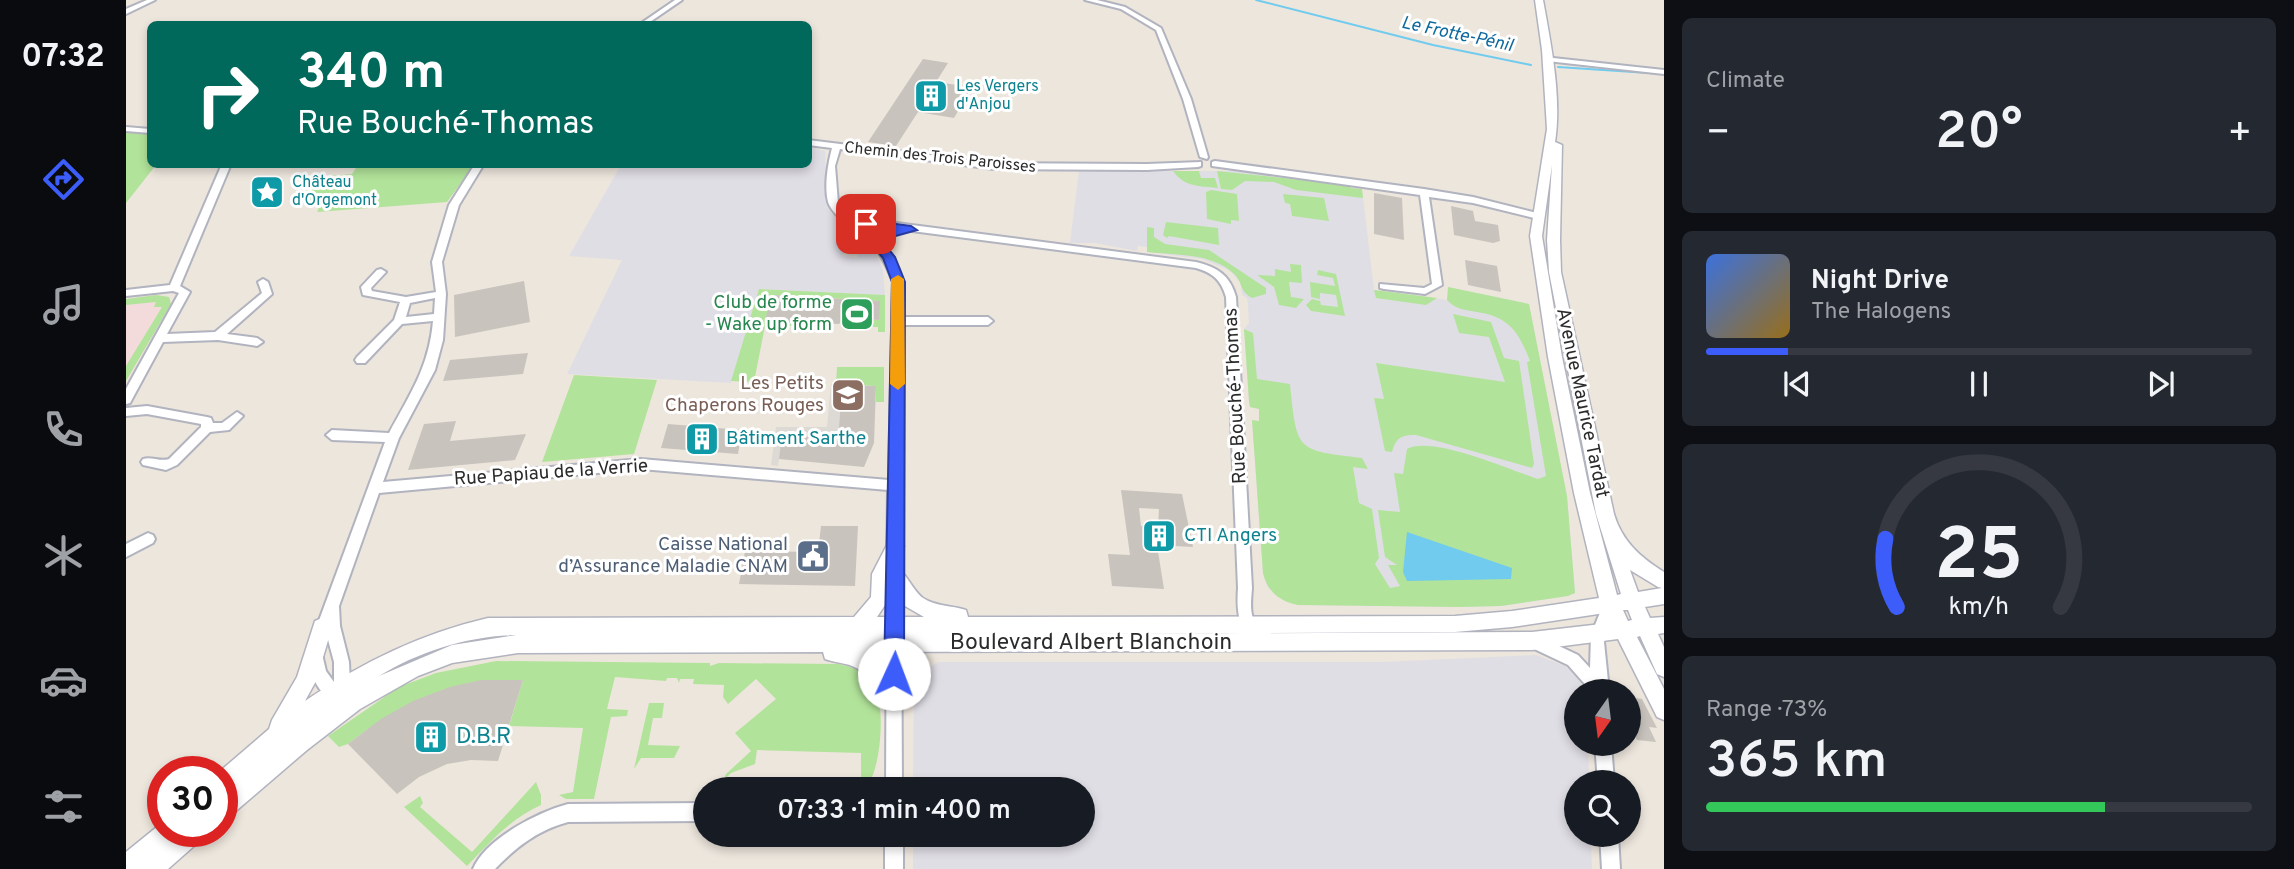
<!DOCTYPE html>
<meta charset="utf-8">
<style>
:root{--surface:#171b24;--page:#242831;--text:#f1f3f6;--muted:#9ea1a6;--line:#363941;--accent:#3d5dfa}
body{margin:0;font-family:Overpass,sans-serif;background:var(--page);color:var(--text);height:100vh;display:flex;flex-direction:column;font-size:26px;white-space:nowrap}
*{box-sizing:border-box;margin:0}
p{font-size:23px;color:var(--muted)}
.icon{flex:none;width:38px;height:38px;fill:none;stroke:currentColor;stroke-width:2;stroke-linecap:round;stroke-linejoin:round}
.map{position:relative;flex:1;overflow:hidden}
.side{display:flex;flex-direction:column;gap:18px;padding:18px;background:#0d0f14;width:630px}
.side>*{flex:none}
.hud{position:absolute;left:21px;top:21px;width:665px;height:147px;border-radius:10px;box-shadow:0 4px 10px #0003;background:#00695c;color:#fff;overflow:hidden}
.needle{width:46px;rotate:194deg}
.controls{position:absolute;left:1438px;top:679px;display:grid;gap:14px}
.controls a{display:grid;place-items:center;width:77px;height:77px;border-radius:50%;background:var(--surface);box-shadow:0 4px 10px #0003;font-size:35px}
.speed{position:absolute;left:21px;top:756px;display:flex;gap:14px;font-size:35px;font-weight:700;text-align:center}
.speed>*{display:grid;place-content:center;width:91px;height:91px;border-radius:50%;background:var(--surface);box-shadow:0 4px 10px #0003;line-height:1}
.speed .limit{border:10px solid #d22;background:#fff;color:#111}
.pin{position:absolute;display:grid;place-items:center;width:60px;height:60px;color:#fff;margin:-30px;border-radius:14px;box-shadow:0 4px 10px #0006}
.me{position:absolute;width:77px;margin:-38px;rotate:2deg;stroke-linejoin:round;filter:drop-shadow(0 0 5px #0008)}
.turn{display:flex;align-items:center;gap:24px;height:147px;padding:0 35px;font-size:32px}
.turn .icon{width:91px;height:91px;stroke-width:2.5}
.turn b{display:block;font-size:49px;line-height:60px}
.big{font-size:52px;font-weight:600;line-height:1.1}
.side .card{flex:1;display:flex;flex-direction:column;justify-content:center;gap:10px;min-width:0;padding:0 24px;border-radius:10px;background:var(--page)}
.side .dial{align-items:center;gap:0}
.dial svg{height:182px;overflow:visible;fill:none;stroke:var(--line);stroke-width:7;stroke-linecap:round;text-anchor:middle}
.dial text{fill:var(--text);stroke:none}
.song{display:flex;align-items:center;gap:21px}
.cover{width:84px;height:84px;border-radius:10px;background:linear-gradient(135deg,hsl(220 70% 55%),hsl(40 70% 35%))}
.played{height:7px;border-radius:4px;background:linear-gradient(90deg,var(--accent) 15%,var(--line) 15%)}
.keys{display:flex;justify-content:space-around;direction:ltr}
.heat{display:flex;justify-content:space-between;align-items:center;font-size:38px;direction:ltr}
.charge{height:10px;border-radius:5px;background:linear-gradient(90deg,#34c759 73%,var(--line) 0)}
.trip{position:absolute;left:567px;top:777px;width:402px;height:70px;border-radius:35px;background:var(--surface);box-shadow:0 4px 10px #0003;font-weight:600;line-height:70px;text-align:center}
main{display:flex;flex:1;min-height:0}
.tab-bar{display:flex;flex-direction:column;width:126px;justify-content:space-around;align-items:center;background:#090b0e;color:var(--muted)}
.tab-bar .icon{width:49px;height:49px}
.tab-bar .on{color:var(--accent)}
.tab-bar b{font-size:32px;color:var(--text)}
.map>svg:first-child{display:block}
</style>
<main>
<nav class="tab-bar">
<b>07:32</b>
<svg class="icon on" aria-label="directions" viewBox="0 0 24 24"><path d="M12 3l9 9-9 9-9-9zM9 14v-3h6M13 9l2 2-2 2"/></svg>
<svg class="icon" aria-label="music" viewBox="0 0 24 24"><path d="M9 18V5l10-2v13"/><circle cx="6" cy="18" r="3"/><circle cx="16" cy="16" r="3"/></svg>
<svg class="icon" aria-label="phone" viewBox="0 0 24 24"><path d="M5 4h4l2 5-3 2q2 4 5 5l2-3 5 2v4C11 20 4 13 5 4z"/></svg>
<svg class="icon" aria-label="climate" viewBox="0 0 24 24"><path d="M12 3v18M4 7l16 10M4 17L20 7"/></svg>
<svg class="icon" aria-label="car" viewBox="0 0 24 24"><path d="M5 17H2v-5l4-1 3-4h7l3 4 3 1v5h-3M9 17h6M6 11h13"/><circle cx="7" cy="17" r="2"/><circle cx="17" cy="17" r="2"/></svg>
<svg class="icon" aria-label="filters" viewBox="0 0 24 24"><path d="M4 7h16M4 17h16"/><circle cx="9" cy="7" r="2"/><circle cx="15" cy="17" r="2"/></svg>
</nav>
<div class="map">
<svg width="1538" height="869" viewBox="0 0 1538 869">
<rect width="100%" height="100%" fill="#ede6dd"/>
<path fill="#e0dee5" d="M683,147L699,151L700,196L706,214L742,242L721,243L717,256L731,258L733,249H748L757,270L759,295L633,289L605,383L441,374L496,260L443,256L495,165L682,164Z
M953,171H1111L1224,185L1225,188L1236,189L1248,290L1322,300V287L1403,304L1441,496L1449,593L1442,596L1375,606L1333,607L1172,605L1149,595L1141,586L1137,573L1126,420L1133,421V409L1124,407L1123,401L1118,329L1123,323L1122,304L1121,298L1116,295L1115,283L1103,270L1076,259L1021,252V247L1012,246L1011,251L969,243H944Z
M1410,655L1439,666L1451,677L1459,691H1451V744H1462L1463,782H1451V835H1465L1466,869H787V835H957V789H787L788,688L797,671L812,662H1256Z"/>
<path fill="#f3dbdb" d="M30,295L43,297L45,304L0,381V299Z"/>
<path fill="#b2e39a" d="M0,132L24,134V164L30,165L0,203Z
M232,165V164L348,165L321,202L191,212L196,201L179,203L191,177L226,174Z
M1047,171H1073L1075,178H1089L1092,188C1074,186 1058,187 1047,171Z
M1091,171L1224,185L1225,188L1236,189L1237,198L1170,190L1148,182L1119,181L1106,190L1095,189Z
M1085,190L1111,194L1113,221L1105,220V224L1081,219L1080,192Z
M1157,194L1198,198L1203,221L1166,216L1164,204L1159,203Z
M1040,222L1092,228L1093,245L1043,236L1041,238L1037,235Z
M1021,227L1028,228V237L1039,244L1083,250L1140,288V294L1126,298C1112,290 1118,283 1107,273C1086,253 1048,255 1021,252Z
M1164,264L1175,265L1176,283L1163,282L1165,297L1178,299L1170,308L1153,305L1148,287L1131,275L1149,276V269L1165,272Z
M1192,270L1210,274L1219,316L1185,311L1180,305L1186,299L1194,301L1195,305L1212,307L1210,295L1194,293V299L1185,297L1184,282L1209,286L1207,278L1191,275Z
M1322,287L1403,304L1441,496L1449,593L1442,596L1375,606L1333,607L1172,605C1154,602 1141,591 1137,573L1126,420L1133,421V409L1124,407L1123,401L1118,329L1127,333L1131,379L1164,384C1171,452 1170,450 1236,458L1242,469L1227,467L1233,503L1246,509L1253,558L1249,564L1264,588L1274,586L1262,565H1271L1259,557L1252,510L1274,512L1268,473L1277,474L1281,449C1306,435 1384,470 1412,479L1420,476L1401,362L1404,361C1393,333 1384,317 1351,312C1339,310 1329,309 1321,300Z
M633,289L759,295V332H752V327H725V319L753,320V301L646,295L674,322L673,326H639L628,382L605,381Z
M1248,290L1311,298L1300,305L1250,298Z
M30,295L43,297L45,304L0,381V366L36,307H28L30,302L0,305V299Z
M1327,314L1365,322L1378,358L1393,361L1408,464L1406,468L1290,435C1275,434 1269,439 1266,452L1259,451L1248,398L1258,399L1250,363L1379,382L1363,337L1333,333Z
M711,367H758V402H750V386L710,384Z
M448,375L531,380L508,454L416,462Z
M370,661L584,663V666L593,663L712,664C728,667 739,671 748,686C760,705 755,769 741,786L726,789L727,780L735,779V753L631,750L629,764L605,773L598,780L600,774L625,751L609,733L650,699L630,679L602,704L597,697L598,685L567,684L568,679H554L553,683L551,678H541L540,681L489,677L481,709L502,710L501,716L485,717L468,799H440L433,795L447,792L457,728L383,726L397,680C328,678 276,702 222,744L213,747L202,736L273,687L310,673Z
M523,703H538L536,718H527L522,745L554,746L548,758H515L508,769Z
M410,782L415,795V805C384,819 364,842 341,866L278,807L294,796L297,803L294,807L346,852Z"/>
<path fill="#ddd9d4" d="M705,384H716L712,440L657,435L652,466L645,465L650,427H701Z"/>
<path fill="#70cbef" d="M1281,532L1386,568L1385,579L1281,581L1277,572Z"/>
<g fill="none" stroke-linecap="round" stroke-linejoin="round">
<path stroke="#70cbef" stroke-width="2" d="M1130,0L1307,45L1405,65
M1432,67L1538,74"/>
</g>
<path fill="#c8c3bd" fill-rule="evenodd" d="M797,59L822,63L810,82L846,87L828,118L792,112L770,146L742,142Z
M1248,193L1276,198L1278,240L1248,234Z
M1325,206L1347,211L1349,221L1372,225L1374,241L1367,243L1328,235Z
M1339,260L1371,266L1375,292L1342,285Z
M398,281L404,322L329,337L328,295Z
M646,295L754,301L753,320L718,318L713,324L639,320Z
M402,353L397,374L317,381L324,360Z
M716,385L750,386L748,443L738,467L653,459L656,435L712,440Z
M330,421L324,441L400,434L389,460L282,470L298,424Z
M542,424L616,430L612,454L535,448Z
M995,490L1056,494L1067,547L1031,545L1038,589L986,586L982,554L1004,555ZM1013,508L1033,509L1032,528L1015,526Z
M695,526H732L729,586L613,584L619,551L692,552Z
M355,680H397L372,761L345,760L321,764L293,777L271,794L222,744L255,719L287,701L324,687Z
M1503,697L1516,699L1531,728L1523,727L1530,742L1511,740L1503,722Z"/>
<g fill="none" stroke-linecap="round" stroke-linejoin="round">
<g stroke="#b1b3bf" stroke-width="4">
<path id="minor" d="M21,0H29L0,14V9Z
M549,0H556L521,24H514Z
M959,0H971L999,7L1035,28L1065,99L1082,157L1081,159L1074,157L1057,99L1030,30L995,9Z
M1418,57L1538,70V74L1421,61H1418Z
M0,127L24,129V133L0,131Z
M682,140L868,163L1021,164L1075,162V166L1072,167L1021,170L868,169L714,149L709,166L712,203L732,223L755,221L1070,262C1091,267 1104,275 1110,297L1126,588C1125,603 1122,620 1136,630C1142,634 1145,635 1148,641L1146,646L1141,648C1113,637 1110,615 1112,588L1100,297C1095,280 1087,273 1070,268L755,227L738,228C755,242 774,261 777,283C779,294 777,306 777,317H862L867,321L862,325H777L775,554L773,558L768,560L763,558L761,554L762,490L515,469L253,493L213,606L214,626L223,662L224,684L221,689L213,690L212,697L206,699C192,694 180,669 186,654L191,652L196,654L200,671L208,682V662L201,636L195,641L190,639L188,634L259,442L206,440L200,435L206,430L263,433C284,394 303,367 307,321L276,324L239,363H231L229,360L231,357L268,320L274,302L237,295L235,287L251,270L255,269L260,272L245,288L246,291L280,297L310,292L306,262L323,205L349,164H358L333,205L316,262L320,294L317,340L309,370L273,438L257,482L515,459L763,480L767,282C762,270 758,258 749,248C738,236 707,218 702,202C698,186 702,163 706,148L682,145ZM309,298L308,314L280,317L284,303Z
M1089,161L1298,189L1347,197L1415,214L1417,216L1412,219L1347,203L1303,197L1316,285L1299,294L1258,289L1254,288V284L1298,288L1306,284L1294,195L1086,166V162Z
M96,164H105L54,286L64,292L41,334L89,332L136,293L132,282L137,279L142,282L146,294L101,334L131,338L137,342L131,346L92,340L37,342L4,403L0,404V389L53,293L47,291L0,296V290L44,285Z
M21,406L81,417L85,418L87,423H96L111,412L117,416L103,430L84,432L51,465L40,470L17,465L15,462L17,459C25,456 34,462 43,459L75,427V424L21,414L0,416V408Z
M22,533L27,535L29,539L27,543L0,557V544Z
M768,570L773,572L775,576L776,789H760L761,576L763,572Z
M1484,598L1489,600L1491,604L1478,642L1483,691H1465L1442,665L1404,647L1402,642L1404,637L1409,635L1414,637L1452,655L1464,668L1465,635L1479,600Z
M1469,744H1485L1488,782H1472Z
M579,803V821L442,822C412,830 390,847 369,869H347C359,839 412,812 442,804Z
M759,835H777V869H759Z
M1474,835H1492L1494,869H1476Z"/>
</g>
<g stroke="#b1b3bf" stroke-width="3">
<path id="tertiary" d="M1409,0H1417C1425,44 1436,98 1429,142L1436,145L1434,240L1435,272L1488,514C1496,541 1514,557 1538,572V604L1519,607L1524,618L1538,617V633L1532,634L1538,647V677L1531,674L1514,636L1511,637L1538,689V720L1531,717L1492,639L1406,650L739,652C758,662 770,681 778,700L775,707L768,710C753,704 748,682 736,672C725,662 712,664 699,659L697,652L392,653L326,663L292,676L234,709L181,750L104,816L96,819V772H93L143,729L146,720L171,677L189,621L196,618L203,621L206,627L190,681L179,701C237,662 294,634 362,618L728,617L745,597L746,574L763,541L769,539L775,541L778,546L768,566C780,571 786,590 797,598C811,607 825,605 840,610L842,617L1329,616L1386,611L1473,598L1448,493L1422,357L1404,236L1421,129L1416,50ZM1426,165L1421,240L1423,272L1470,514L1495,594L1491,595L1464,493L1436,357L1416,236ZM1504,570L1532,587L1536,588L1512,592ZM764,584L779,606L798,617H751L763,599ZM1497,610H1502L1506,620L1502,621ZM1479,613L1484,623L1406,632L735,635L1329,632L1386,627ZM390,635L326,645L253,676C294,651 342,636 390,635Z
M37,822V831H79L76,839L42,869H0V852Z"/>
</g>
<use href="#minor" fill="#fff" fill-rule="evenodd"/>
<use href="#tertiary" fill="#fff" fill-rule="evenodd"/>
</g>
<path fill="#3d5dfa" stroke="#283ca2" stroke-width="2" d="M740,220L785,226L791,230L755,240L769,257L779,282L778,674L775,681L768,684L760,681L758,674L766,282L757,258L741,239L757,230L735,226V221Z"/>
<path fill="#f59e0b" d="M772,275L778,279L779,384L772,390L764,384L765,279Z"/>
<defs>
<g id="building-square" transform="scale(1.75)"><rect x="-9" y="-9" width="18" height="18" rx="4" fill="#0f9aa8" stroke="#fff"/><path d="M-4-6H4V6H1V3H-1V6H-4ZM-2.5-4.3h1.7v1.8h-1.7ZM.8-4.3h1.7v1.8H.8ZM-2.5-1h1.7V.8h-1.7ZM.8-1h1.7V.8H.8Z" fill="#fff"/></g>
<g id="sight-square" transform="scale(1.75)"><rect x="-9" y="-9" width="18" height="18" rx="4" fill="#0f9aa8" stroke="#fff"/><path d="M0-6L1.8-2.2L6-1.7L2.9 1.2L3.7 5.4L0 3.3L-3.7 5.4L-2.9 1.2L-6-1.7L-1.8-2.2Z" fill="#fff"/></g>
<g id="stadium-square" transform="scale(1.75)"><rect x="-9" y="-9" width="18" height="18" rx="4" fill="#2e9e5b" stroke="#fff"/><path d="M0-5a6.5 5 0 1 0 0 10a6.5 5 0 1 0 0-10ZM-3.5-1.8h7v3.6h-7Z" fill="#fff"/></g>
<g id="school-square" transform="scale(1.75)"><rect x="-9" y="-9" width="18" height="18" rx="4" fill="#8d6e63" stroke="#fff"/><path d="M0-5L7-2L0 1L-7-2ZM-4 1L0 2.5L4 1V4Q0 6-4 4Z" fill="#fff"/></g>
<g id="civic-square" transform="scale(1.75)"><rect x="-9" y="-9" width="18" height="18" rx="4" fill="#5c6f8a" stroke="#fff"/><path d="M-.6-6.5H3V-4.5H.6V-3L4-1V1h2V6H-6V1h2V-1L-.6-3ZM-1.2 2.5V6h2.4V2.5Z" fill="#fff"/></g>
</defs>
<g fill-rule="evenodd">
<use href="#building-square" x="805" y="96"/>
<use href="#sight-square" x="141" y="192"/>
<use href="#stadium-square" x="731" y="314"/>
<use href="#school-square" x="722" y="395"/>
<use href="#building-square" x="576" y="439"/>
<use href="#building-square" x="1033" y="536"/>
<use href="#civic-square" x="687" y="556"/>
<use href="#building-square" x="305" y="737"/>
</g>
<g text-anchor="middle" dominant-baseline="central" stroke-width="6" stroke-linejoin="round" paint-order="stroke">
<g font-size="16" fill="#0d838f" stroke="#fff" text-anchor="start">
<text x="830" y="87">Les Vergers<tspan x="830" dy="18">d'Anjou</tspan></text>
<text x="166" y="183">Château<tspan x="166" dy="18">d'Orgemont</tspan></text>
</g>
<g font-size="16" fill="#2b2b2b" stroke="#fff">
<text transform="translate(814 158) rotate(6)">Chemin des Trois Paroisses</text>
</g>
<g font-size="18" font-style="italic" fill="#0d699d" stroke="#fff">
<text transform="translate(1331 35) rotate(12)">Le Frotte-Pénil</text>
</g>
<g font-size="19" fill="#27864d" stroke="#fff" text-anchor="end">
<text x="706" y="303">Club de forme<tspan x="706" dy="22">- Wake up form</tspan></text>
</g>
<g font-size="19" fill="#785e54" stroke="#fff" text-anchor="end">
<text x="698" y="384">Les Petits<tspan x="698" dy="22">Chaperons Rouges</tspan></text>
</g>
<g font-size="19" fill="#2b2b2b" stroke="#fff">
<text transform="translate(1110 396) rotate(-93)">Rue Bouché-Thomas</text>
<text transform="translate(1456 403) rotate(78)">Avenue Maurice Tardat</text>
<text transform="translate(425 473) rotate(-4)">Rue Papiau de la Verrie</text>
</g>
<g font-size="19" fill="#0d838f" stroke="#fff" text-anchor="start">
<text x="600" y="439">Bâtiment Sarthe</text>
<text x="1058" y="536">CTI Angers</text>
</g>
<g font-size="19" fill="#4e5e75" stroke="#fff" text-anchor="end">
<text x="662" y="545">Caisse National<tspan x="662" dy="22">d’Assurance Maladie CNAM</tspan></text>
</g>
<g font-size="23" fill="#2b2b2b" stroke="#fff">
<text x="965" y="643">Boulevard Albert Blanchoin</text>
</g>
<g font-size="23" fill="#0d838f" stroke="#fff" text-anchor="start">
<text x="330" y="737">D.B.R</text>
</g>
</g>
</svg>
<div class="controls">
<a><svg class="needle" viewBox="-14 -14 28 28"><path d="M0-13l5 13h-10z" fill="#e53935"/><path d="M0 13l5-13h-10z" fill="#9ea1a6"/></svg></a>
<a><svg class="icon" aria-label="search" viewBox="0 0 24 24"><circle cx="10" cy="10" r="6"/><path d="M15 15l6 6"/></svg></a>
</div>
<div class="speed"><div class="limit">30</div></div>
<div class="pin" style="left:740px;top:224px;background:#d93025"><svg class="icon" aria-label="arrive" viewBox="0 0 24 24"><path d="M6 21V4h12l-3 4 3 4H6"/></svg></div>
<svg class="me" style="left:768px;top:674px" viewBox="-20 -20 40 40"><circle r="19" fill="#fff"/><path d="M0-13L10 11 0 6-10 11z" fill="#3d5dfa"/></svg>
<div class="trip">07:33 · 1 min · 400 m</div>
<div class="hud">
<div class="turn"><svg class="icon" aria-label="right" viewBox="0 0 24 24"><path d="M7 20v-9h11M14 6l5 5-5 5"/></svg><div><b>340 m</b>Rue Bouché-Thomas</div></div>
</div>
</div>
<section class="side">
<div class="card"><p>Climate</p>
<div class="heat"><a>−</a><b class="big">20°</b><a>+</a></div>
</div>
<div class="card">
<div class="song"><i class="cover"></i><div><b>Night Drive</b><p>The Halogens</p></div></div>
<div class="played"></div>
<div class="keys"><svg class="icon" aria-label="previous" viewBox="0 0 24 24"><path d="M18 5L8 12l10 7zM5 5v14"/></svg><svg class="icon" aria-label="pause" viewBox="0 0 24 24"><path d="M8 5v14M16 5v14"/></svg><svg class="icon" aria-label="next" viewBox="0 0 24 24"><path d="M6 5l10 7-10 7zM19 5v14"/></svg></div>
</div>
<div class="card dial"><svg viewBox="0 0 100 80">
<path d="M14 69A42 42 0 1 1 86 69"/>
<path d="M14 69A42 42 0 0 1 9 39" stroke="#3d5dfa"/>
<text x="50" y="56" font-size="32" font-weight="700">25</text>
<text x="50" y="72" font-size="11">km/h</text>
</svg></div>
<div class="card"><p>Range · 73%</p><b class="big">365 km</b><div class="charge"></div></div>
</section>
</main>
